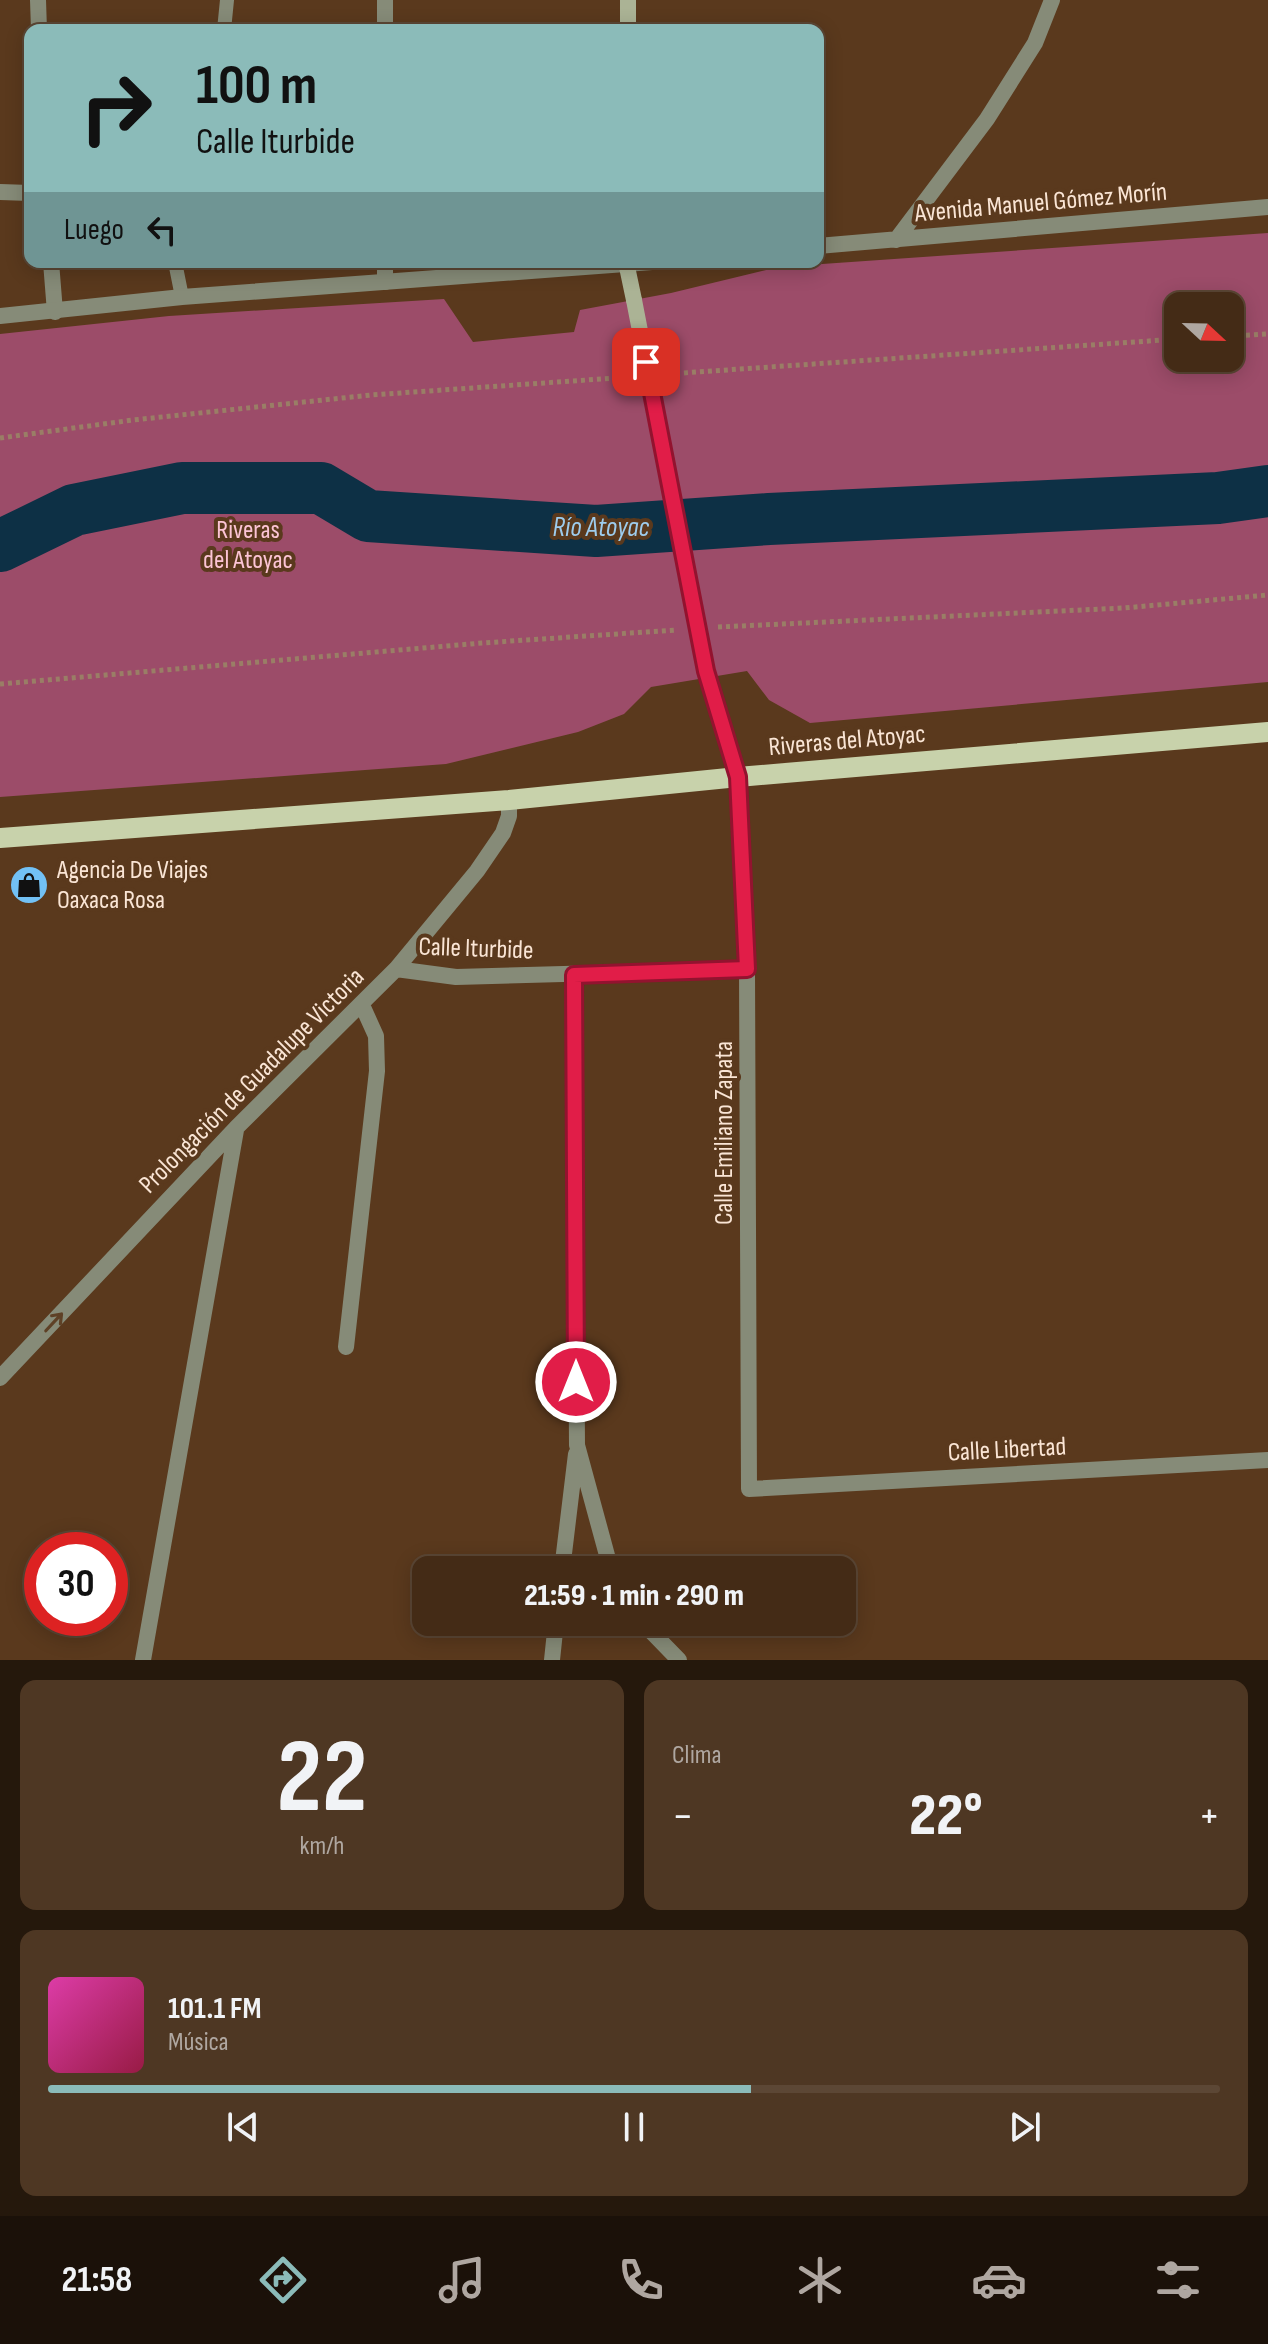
<!DOCTYPE html>
<html lang="es">
<meta charset="utf-8">
<style>
:root{--surface:#442b16;--page:#4e3723;--text:#f1f3f6;--muted:#afa7a1;--line:#5c4735;--accent:#8bbbb9}
body{margin:0;font-family:"Sofia Sans Condensed",sans-serif;background:var(--page);color:var(--text);height:100vh;display:flex;flex-direction:column;font-size:30px;white-space:nowrap}
*{box-sizing:border-box;margin:0}
p{font-size:26px;color:var(--muted)}
.icon{flex:none;width:44px;height:44px;fill:none;stroke:currentColor;stroke-width:2;stroke-linecap:round;stroke-linejoin:round}
.map{position:relative;height:1660px;overflow:hidden}
.drawer{display:flex;flex-direction:column;gap:20px;padding:20px;background:#25180c;flex:1}
.drawer>*{flex:none}
.banner{position:absolute;left:24px;top:24px;width:800px;height:244px;border-radius:16px;box-shadow:0 4px 20px #0003,0 0 0 2px var(--line);background:#8bbbb9;color:#111;overflow:hidden}
.needle{width:52px;rotate:112deg}
.fabs{position:absolute;left:1164px;top:292px;display:grid;gap:16px}
.fabs a{display:grid;place-items:center;width:80px;height:80px;border-radius:16px;background:var(--surface);box-shadow:0 4px 20px #0003,0 0 0 2px var(--line);font-size:40px}
.speed{position:absolute;left:24px;top:1532px;display:flex;gap:16px;font-size:40px;font-weight:700;text-align:center}
.speed>*{display:grid;place-content:center;width:104px;height:104px;border-radius:50%;background:var(--surface);box-shadow:0 4px 20px #0003,0 0 0 2px var(--line);line-height:1}
.speed .limit{border:12px solid #d22;background:#fff;color:#111}
.pin{position:absolute;display:grid;place-items:center;width:68px;height:68px;color:#fff;margin:-34px;border-radius:16px;box-shadow:0 4px 12px #0006}
.me{position:absolute;width:88px;margin:-44px;rotate:0deg;stroke-linejoin:round;filter:drop-shadow(0 0 6px #0008)}
.turn{display:flex;align-items:center;gap:28px;height:168px;padding:0 40px;font-size:36px}
.turn .icon{width:104px;height:104px;stroke-width:2.5}
.turn b{display:block;font-size:56px;line-height:68px}
.then{display:flex;align-items:center;height:76px;padding:0 40px;background:#0003;gap:16px;font-size:30px}
.big{font-size:60px;font-weight:800;line-height:1.1}
.drawer .card{flex:1;display:flex;flex-direction:column;justify-content:center;gap:12px;min-width:0;padding:0 28px;border-radius:16px;background:var(--page)}
.drawer .dial{align-items:center;gap:0}
.dial b{font-size:104px;line-height:1}
.song{display:flex;align-items:center;gap:24px}
.cover{width:96px;height:96px;border-radius:12px;background:linear-gradient(135deg,hsl(320 70% 55%),hsl(340 70% 35%))}
.played{height:8px;border-radius:4px;background:linear-gradient(90deg,var(--accent) 60%,var(--line) 60%)}
.keys{display:flex;justify-content:space-around;direction:ltr}
.heat{display:flex;justify-content:space-between;align-items:center;font-size:44px;direction:ltr}
.drawer .tiles{flex:1;display:grid;gap:20px;grid-template-columns:1fr 1fr}
.card:last-child{grid-column:span 2}
.trip{position:absolute;left:412px;top:1556px;width:444px;height:80px;border-radius:16px;background:var(--surface);box-shadow:0 4px 20px #0003,0 0 0 2px var(--line);font-weight:800;line-height:80px;text-align:center}
.menu{display:flex;height:128px;justify-content:space-around;align-items:center;background:#1b1109;color:var(--muted)}
.menu .icon{width:56px;height:56px}
.menu .selected{color:var(--accent)}
.menu b{font-size:36px;color:var(--text)}
.map>svg:first-child{display:block}
</style>
<div class="map">
<svg width="1268" height="1660" viewBox="0 0 1268 1660">
<rect width="100%" height="100%" fill="#5a391d"/>
<path fill="#9c4c69" fill-rule="evenodd" d="M1268,233V682L810,723L769,700L747,671L651,687L624,714L578,732L446,764L0,797V334L169,316L444,299L473,342L574,332L580,310L671,293L779,267ZM1178,306H1230V358H1178Z"/>
<g fill="none" stroke-linecap="round" stroke-linejoin="round">
<path stroke="#0d3045" stroke-width="52" d="M0,546L74,510L182,488H321L368,516L596,531L769,519L1218,498L1268,491"/>
<path stroke="#9a7e66" stroke-width="5" stroke-dasharray="4 4" stroke-linecap="butt" d="M1230,336L1268,334
M668,374L1178,339
M0,438L133,420L371,395L630,377
M718,627L1124,608L1268,595
M0,684L482,643L676,630"/>
<path stroke="#868b78" stroke-width="14" d="M224,30L227,0
M175,262L182,297"/>
<path stroke="#868b78" stroke-width="16" d="M38,0L39,30
M385,30V0
M0,192L30,193
M51,262L55,312
M385,282V262
M738,777L747,969L749,1489L1268,1460
M396,969L456,977L747,969
M574,975L577,1445L611,1570
M346,1347L377,1071L376,1036L362,1005
M0,1378L236,1128L396,969L477,871L503,833L509,816V800
M562,1570L576,1454
M642,1622L679,1660
M143,1660L236,1130
M552,1660L556,1622"/>
<path stroke="#868b78" stroke-width="16" d="M896,240L987,119L1035,43L1052,0
M818,246L1268,207
M0,316L182,297L652,262"/>
<path stroke="#abb395" stroke-width="16" d="M628,30V0
M626,262L634,300
M706,671L738,777"/>
<path stroke="#c8d2ab" stroke-width="20" d="M0,838L509,800L738,777L1268,732"/>
<path stroke="#abb395" stroke-width="16" d="M634,300L706,671"/>
</g>
<defs><path id="oneway-shaft" d="M-6 0H5M1.5-3L5.5 0L1.5 3" fill="none" stroke-width="1.6" stroke-linecap="round" stroke-linejoin="round" transform="scale(2)"/></defs>
<use stroke="#5e4126" href="#oneway-shaft" transform="translate(54 1322) rotate(-47)"/>
<g fill="none" stroke-linecap="round" stroke-linejoin="round">
<g stroke="#92132f" stroke-width="20">
<path id="route" d="M576,1382L574,975L747,969L738,777L706,671L646,362"/>
</g>
<use href="#route" stroke="#e11d48" stroke-width="14"/>
</g>
<defs>
<g id="shop-disc" transform="scale(2)"><circle r="9.5" fill="#72c1f5" stroke="#5a391d"/><path d="M-5-2.5h2.3a2.7 3.5 0 0 1 5.4 0H5L5.5 6h-11ZM-1.5-2.5h3a1.5 2.3 0 0 0-3 0Z" fill="#111"/></g>
</defs>
<g fill-rule="evenodd">
<use href="#shop-disc" x="29" y="885"/>
</g>
<g text-anchor="middle" dominant-baseline="central" stroke-width="8" stroke-linejoin="round" paint-order="stroke">
<g font-size="26" fill="#fae5d5" stroke="#5a391d">
<text transform="translate(1041 203) rotate(-5)">Avenida Manuel Gómez Morín</text>
<text transform="translate(847 741) rotate(-5)">Riveras del Atoyac</text>
<text transform="translate(476 949) rotate(2)">Calle Iturbide</text>
<text transform="translate(252 1081) rotate(-45)">Prolongación de Guadalupe Victoria</text>
<text transform="translate(724 1133) rotate(-90)">Calle Emiliano Zapata</text>
<text transform="translate(1007 1450) rotate(-3)">Calle Libertad</text>
</g>
<g font-size="26" fill="#fcc4d5" stroke="#5a391d">
<text x="248" y="530">Riveras<tspan x="248" dy="30">del Atoyac</tspan></text>
</g>
<g font-size="26" fill="#fae5d5" stroke="#5a391d" text-anchor="start">
<text x="57" y="870">Agencia De Viajes<tspan x="57" dy="30">Oaxaca Rosa</tspan></text>
</g>
<g font-size="28" font-style="italic" fill="#9dcced" stroke="#5a391d">
<text x="601" y="527">Río Atoyac</text>
</g>
</g>
</svg>
<div class="fabs">
<a><svg class="needle" viewBox="-14 -14 28 28"><path d="M0-13l5 13h-10z" fill="#e53935"/><path d="M0 13l5-13h-10z" fill="#afa7a1"/></svg></a>
</div>
<div class="speed"><div class="limit">30</div></div>
<div class="pin" style="left:646px;top:362px;background:#d93025"><svg class="icon" aria-label="arrive" viewBox="0 0 24 24"><path d="M6 21V4h12l-3 4 3 4H6"/></svg></div>
<svg class="me" style="left:576px;top:1382px" viewBox="-20 -20 40 40"><circle r="17" fill="#e11d48" stroke="#fff" stroke-width="3"/><path d="M0-11L8 9 0 5-8 9z" fill="#fff"/></svg>
<div class="trip">21:59 · 1 min · 290 m</div>
<div class="banner">
<div class="turn"><svg class="icon" aria-label="right" viewBox="0 0 24 24"><path d="M7 20v-9h11M14 6l5 5-5 5"/></svg><div><b>100 m</b>Calle Iturbide</div></div>
<div class="then">Luego<svg class="icon" aria-label="left" viewBox="0 0 24 24"><path d="M17 20v-9H6M10 6l-5 5 5 5"/></svg></div>
</div>
</div>
<section class="drawer">
<div class="tiles">
<div class="card dial"><b>22</b><p>km/h</p></div>
<div class="card"><p>Clima</p>
<div class="heat"><a>−</a><b class="big">22°</b><a>+</a></div>
</div>
<div class="card">
<div class="song"><i class="cover"></i><div><b>101.1 FM</b><p>Música</p></div></div>
<div class="played"></div>
<div class="keys"><svg class="icon" aria-label="previous" viewBox="0 0 24 24"><path d="M18 5L8 12l10 7zM5 5v14"/></svg><svg class="icon" aria-label="pause" viewBox="0 0 24 24"><path d="M8 5v14M16 5v14"/></svg><svg class="icon" aria-label="next" viewBox="0 0 24 24"><path d="M6 5l10 7-10 7zM19 5v14"/></svg></div>
</div>
</div>
</section>
<nav class="menu">
<b>21:58</b>
<svg class="icon selected" aria-label="directions" viewBox="0 0 24 24"><path d="M12 3l9 9-9 9-9-9zM9 14v-3h6M13 9l2 2-2 2"/></svg>
<svg class="icon" aria-label="music" viewBox="0 0 24 24"><path d="M9 18V5l10-2v13"/><circle cx="6" cy="18" r="3"/><circle cx="16" cy="16" r="3"/></svg>
<svg class="icon" aria-label="phone" viewBox="0 0 24 24"><path d="M5 4h4l2 5-3 2q2 4 5 5l2-3 5 2v4C11 20 4 13 5 4z"/></svg>
<svg class="icon" aria-label="climate" viewBox="0 0 24 24"><path d="M12 3v18M4 7l16 10M4 17L20 7"/></svg>
<svg class="icon" aria-label="car" viewBox="0 0 24 24"><path d="M5 17H2v-5l4-1 3-4h7l3 4 3 1v5h-3M9 17h6M6 11h13"/><circle cx="7" cy="17" r="2"/><circle cx="17" cy="17" r="2"/></svg>
<svg class="icon" aria-label="filters" viewBox="0 0 24 24"><path d="M4 7h16M4 17h16"/><circle cx="9" cy="7" r="2"/><circle cx="15" cy="17" r="2"/></svg>
</nav>
